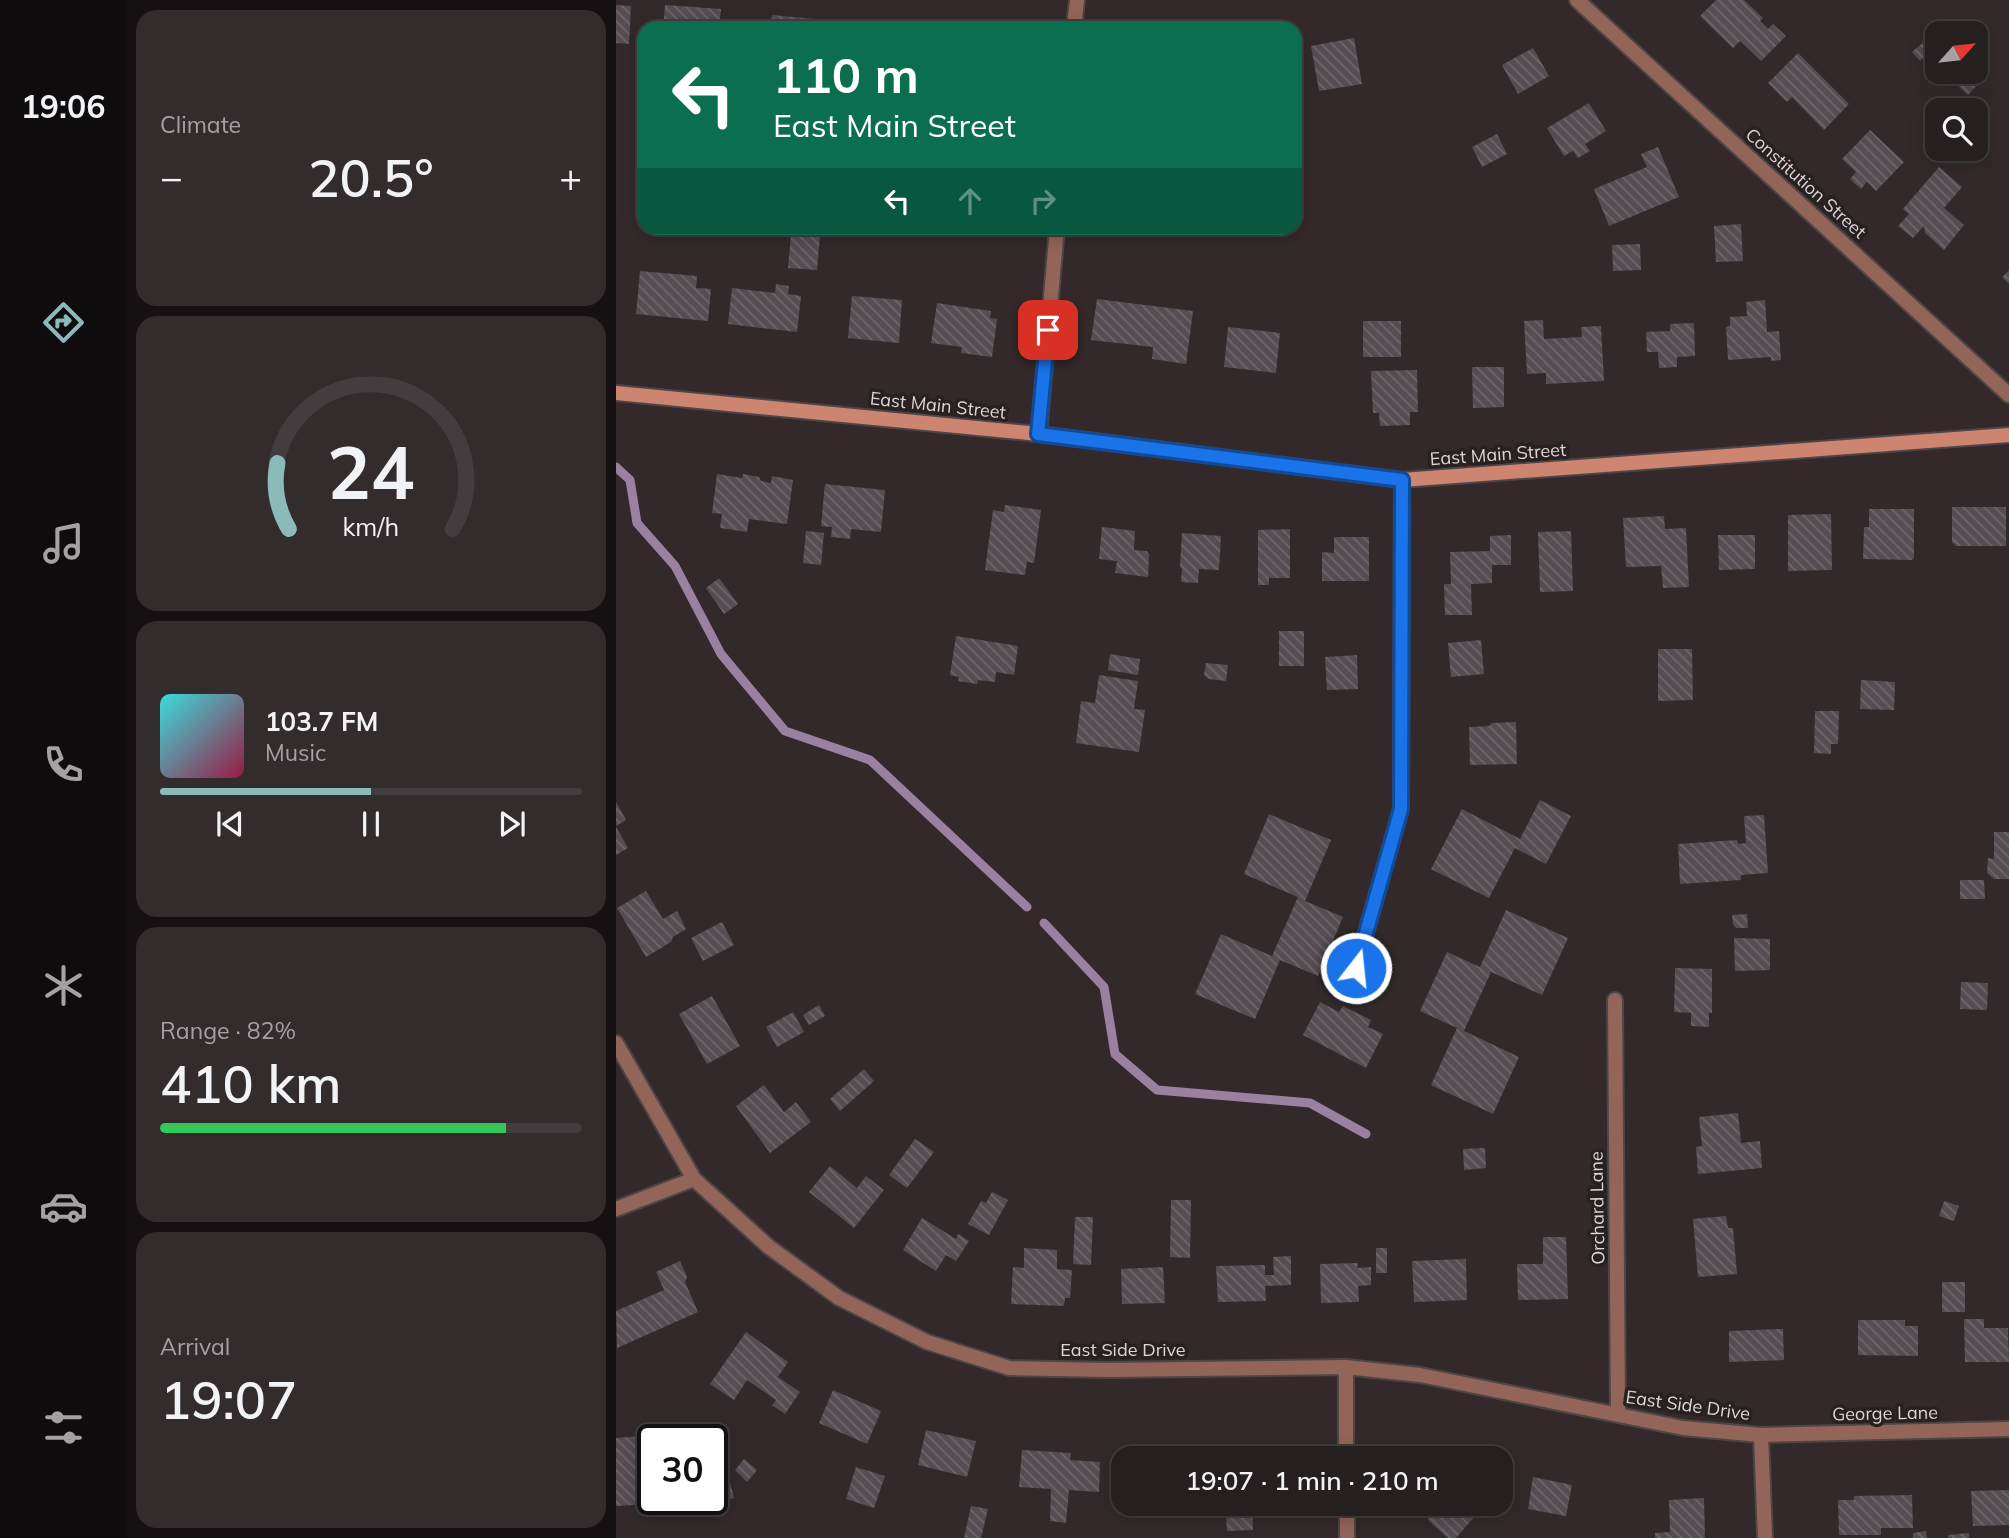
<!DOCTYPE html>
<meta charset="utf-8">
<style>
:root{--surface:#261f20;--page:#322c2d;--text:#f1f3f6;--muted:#a4a2a5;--line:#423d3e;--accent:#8bbbb9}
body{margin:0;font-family:Mulish,sans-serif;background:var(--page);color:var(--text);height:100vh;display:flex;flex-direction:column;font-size:26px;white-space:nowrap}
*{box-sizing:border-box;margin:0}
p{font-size:23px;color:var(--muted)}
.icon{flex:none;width:38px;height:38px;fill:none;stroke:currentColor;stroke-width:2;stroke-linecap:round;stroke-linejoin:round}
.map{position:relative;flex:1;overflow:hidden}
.drawer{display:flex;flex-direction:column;gap:10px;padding:10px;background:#151112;width:490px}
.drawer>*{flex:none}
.hud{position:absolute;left:21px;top:21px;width:665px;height:214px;border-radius:21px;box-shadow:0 4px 18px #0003,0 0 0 2px var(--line);background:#0b6e4f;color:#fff;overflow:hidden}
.needle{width:46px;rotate:63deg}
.fabs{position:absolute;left:1309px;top:21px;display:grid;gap:14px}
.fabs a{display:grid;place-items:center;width:63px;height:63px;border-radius:14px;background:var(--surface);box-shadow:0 4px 18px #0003,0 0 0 2px var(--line);font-size:35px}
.speed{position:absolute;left:21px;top:1424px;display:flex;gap:14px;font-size:35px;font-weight:700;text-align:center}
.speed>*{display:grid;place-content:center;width:91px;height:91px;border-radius:50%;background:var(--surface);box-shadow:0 4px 18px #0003,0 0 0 2px var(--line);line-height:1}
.speed .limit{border:4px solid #111;border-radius:10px;background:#fff;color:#111}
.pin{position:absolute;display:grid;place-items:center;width:60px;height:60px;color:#fff;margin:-30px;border-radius:14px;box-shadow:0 4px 10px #0006}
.me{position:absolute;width:77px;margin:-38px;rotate:16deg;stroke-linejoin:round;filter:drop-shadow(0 0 5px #0008)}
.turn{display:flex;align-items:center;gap:24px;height:147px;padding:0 21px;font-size:32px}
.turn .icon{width:91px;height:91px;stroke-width:2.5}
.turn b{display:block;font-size:49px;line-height:60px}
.lanes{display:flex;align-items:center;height:66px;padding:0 21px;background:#0003;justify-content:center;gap:35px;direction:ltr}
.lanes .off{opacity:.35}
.big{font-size:52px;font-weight:600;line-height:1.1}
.drawer .widget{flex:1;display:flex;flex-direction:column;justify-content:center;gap:10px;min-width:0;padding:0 24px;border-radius:21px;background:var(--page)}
.drawer .dial{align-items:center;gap:0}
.dial svg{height:182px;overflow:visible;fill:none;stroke:var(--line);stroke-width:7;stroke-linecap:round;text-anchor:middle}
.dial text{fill:var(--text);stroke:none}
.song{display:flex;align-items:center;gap:21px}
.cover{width:84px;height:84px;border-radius:10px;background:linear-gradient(135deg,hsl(180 70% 55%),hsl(340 70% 35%))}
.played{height:7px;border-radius:4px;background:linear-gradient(90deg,var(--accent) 50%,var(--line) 50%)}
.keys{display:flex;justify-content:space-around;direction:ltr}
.heat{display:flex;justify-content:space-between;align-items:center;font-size:38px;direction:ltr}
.charge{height:10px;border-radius:5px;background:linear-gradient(90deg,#34c759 82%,var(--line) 0)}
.trip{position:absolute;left:495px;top:1446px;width:402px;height:70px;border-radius:21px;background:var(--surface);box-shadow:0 4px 18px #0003,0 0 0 2px var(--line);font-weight:600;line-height:70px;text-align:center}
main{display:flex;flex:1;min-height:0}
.menu{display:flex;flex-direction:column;width:126px;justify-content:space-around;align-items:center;background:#0f0c0d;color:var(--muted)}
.menu .icon{width:49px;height:49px}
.menu .current{color:var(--accent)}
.menu b{font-size:32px;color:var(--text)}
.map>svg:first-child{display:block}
</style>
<main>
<nav class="menu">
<b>19:06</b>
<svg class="icon current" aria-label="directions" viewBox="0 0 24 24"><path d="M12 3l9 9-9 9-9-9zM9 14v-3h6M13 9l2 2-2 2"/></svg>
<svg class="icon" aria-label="music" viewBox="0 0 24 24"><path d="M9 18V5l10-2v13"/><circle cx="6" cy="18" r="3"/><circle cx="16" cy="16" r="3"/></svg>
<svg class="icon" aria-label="phone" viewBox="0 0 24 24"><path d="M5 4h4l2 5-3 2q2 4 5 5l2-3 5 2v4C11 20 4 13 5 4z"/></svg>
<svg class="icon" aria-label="climate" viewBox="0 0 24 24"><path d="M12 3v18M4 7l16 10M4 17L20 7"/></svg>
<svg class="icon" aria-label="car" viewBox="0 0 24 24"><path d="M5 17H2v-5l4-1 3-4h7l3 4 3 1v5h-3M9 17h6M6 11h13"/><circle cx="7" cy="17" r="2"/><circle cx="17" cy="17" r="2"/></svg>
<svg class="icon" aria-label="filters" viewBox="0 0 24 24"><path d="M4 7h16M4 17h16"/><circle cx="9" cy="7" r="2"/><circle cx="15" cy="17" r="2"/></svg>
</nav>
<section class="drawer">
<div class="widget"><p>Climate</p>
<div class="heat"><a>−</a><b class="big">20.5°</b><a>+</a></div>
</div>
<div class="widget dial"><svg viewBox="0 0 100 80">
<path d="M14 69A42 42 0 1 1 86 69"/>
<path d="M14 69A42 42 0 0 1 9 40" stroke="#8bbbb9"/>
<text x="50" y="56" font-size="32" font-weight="700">24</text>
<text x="50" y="72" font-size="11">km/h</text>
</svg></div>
<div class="widget">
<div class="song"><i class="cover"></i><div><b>103.7 FM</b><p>Music</p></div></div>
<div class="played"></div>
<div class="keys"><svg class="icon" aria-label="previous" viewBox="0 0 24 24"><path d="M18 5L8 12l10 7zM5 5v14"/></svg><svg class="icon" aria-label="pause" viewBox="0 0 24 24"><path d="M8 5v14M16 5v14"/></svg><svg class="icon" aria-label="next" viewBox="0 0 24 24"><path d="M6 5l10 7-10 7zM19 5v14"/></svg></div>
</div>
<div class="widget"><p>Range · 82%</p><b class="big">410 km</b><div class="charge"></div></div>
<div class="widget"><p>Arrival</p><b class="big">19:07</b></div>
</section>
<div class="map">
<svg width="1393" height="1538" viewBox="0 0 1393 1538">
<defs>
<pattern id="building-back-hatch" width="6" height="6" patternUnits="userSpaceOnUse" patternTransform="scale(1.75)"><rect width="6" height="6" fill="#564d52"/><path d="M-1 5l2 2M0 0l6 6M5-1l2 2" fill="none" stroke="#6e666a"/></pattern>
</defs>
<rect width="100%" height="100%" fill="#33292b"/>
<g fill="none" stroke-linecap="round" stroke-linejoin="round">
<path stroke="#9a81a2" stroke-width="9" d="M0,467L14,480L21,523L59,566L105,654L169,731L254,760L411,907
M428,923L488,987L499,1054L541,1090L694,1103L750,1134"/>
</g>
<path fill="url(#building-back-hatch)" d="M1100,0H1128L1147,18L1144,21L1152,29L1157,24L1170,36L1145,61L1124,41L1117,48L1084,16Z
M0,5L15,6L13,44L0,43Z
M49,5L105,9L103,28H47Z
M156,15L209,20V28H154Z
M257,24L282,26V28H257Z
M738,38L746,84L703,91L695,46Z
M1309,41L1316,50L1304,61L1296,52Z
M917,48L933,76L902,94L886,65Z
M1182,53L1233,104L1208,130L1176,97L1171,102L1152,83Z
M1350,72H1353L1364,82L1352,95L1339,83Z
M973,103L990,131L969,144L974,151L962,158L957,151L948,156L931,128Z
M1254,130L1288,162L1260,191L1251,182L1245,189L1234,179L1240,172L1226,159Z
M881,134L891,154L866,167L856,147Z
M1042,147L1063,197L993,226L978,189L1031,167L1025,154Z
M1323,167L1346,187L1328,208L1348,225L1328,250L1309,233L1308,226L1297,238L1282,226L1293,214L1287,209Z
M1125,224L1127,261L1100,262L1098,226Z
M175,234L204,236L201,270L172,268Z
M1024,244L1025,270L997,271L996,245Z
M1393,270V284L1386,277Z
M24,271L81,276L80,288L95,289L92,321L20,314Z
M160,284L173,286L172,294L185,296L181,332L112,324L116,288L159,293Z
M236,296L286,300L283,343L232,338Z
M481,299L577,311L570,364L536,359L537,347L475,340Z
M1149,300L1151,332L1163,331L1165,360L1155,361V357L1112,360L1110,327L1114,326V317L1131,316L1130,302Z
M321,303L375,311L374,318L381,319L376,357L345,353L346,347L315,343Z
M927,320L928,339L966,337L965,327L985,326L988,381L930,384V373L911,374L908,321Z
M747,321H785V357H747Z
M1078,323L1079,356L1061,357V367L1043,368L1042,352H1031L1030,332L1054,331V324Z
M612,327L664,333L660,373L608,367Z
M856,367H888V407L857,408Z
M801,370L802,412H794V425L764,426L763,413H757L755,371Z
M101,474L126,478L127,474L143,477L145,481L155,483L156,476L177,480L171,524L133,519L131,532L104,528L106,514L96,513Z
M209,484L269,490L265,532L235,529L234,539L215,537L216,527L205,526Z
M389,505L425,510L418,563L411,562L409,575L369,570L377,510L388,512Z
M1336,507H1390V546H1340L1336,542Z
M1253,509H1298V558L1296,560L1247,559L1248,527H1253Z
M1215,514L1216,570L1172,571V515Z
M1048,516L1049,529L1070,528L1073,587L1047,588L1045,566L1010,567L1007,518Z
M486,527L519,531L518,550L531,551L533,555L532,577L499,573L501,561L483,559Z
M674,529V578H653V585H642V530Z
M190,531L208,533L205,565L187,563Z
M955,531L957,591L924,592L922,532Z
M566,533L605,536L603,570L583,569L582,583L565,582L566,569L564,567Z
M895,535V565H876V583L855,584L856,615H829L828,584H835L834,552L874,551V536Z
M1102,535H1139V569L1103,570Z
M718,537H753V581H706V552L718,553Z
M103,578L122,604L108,614L90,588Z
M663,631H688V666H663Z
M340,636L402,646L398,675L380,672L379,682L362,680L361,684L342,681L343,677L334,675Z
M865,640L868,674L835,677L832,643Z
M1042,649H1076L1077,700L1042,701Z
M494,654L524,659L522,675L492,670Z
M741,655L742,689L711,690L709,657Z
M590,663L612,665L610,681L593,679L588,675Z
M483,675L522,681L518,709L529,710L523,752L460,743L465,701L479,703Z
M1245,680L1279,682L1278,710L1244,709Z
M1199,711H1223L1222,744H1215V754L1198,753Z
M900,722L901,764L854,765L853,727L873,726L876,723Z
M924,800L955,816L930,864L899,848L873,898L815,869L846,809L904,839Z
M0,802L10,820L0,826Z
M653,814L715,840L689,901L727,917L702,976L664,960L639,1019L579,994L605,934L656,956L682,897L628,874Z
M1148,815L1152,873L1125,875V880L1064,884L1062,844L1121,840L1122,844L1130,843L1128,816Z
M0,827L12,848L0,855Z
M1378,832H1393V879H1378L1371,873L1372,858L1378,859Z
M1344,880H1368L1369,899H1344Z
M30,891L47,919L61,911L70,929L57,937L55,942L30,957L1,908Z
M890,910L952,938L926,995L875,972L848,1031L903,1057L877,1114L815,1085L841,1028L804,1011L831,952L864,967Z
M1131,914L1132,928H1120L1117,924L1116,915Z
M106,922L118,945L87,961L75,938Z
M1118,938L1154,939V970L1119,971Z
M1059,968L1096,969V1013H1093V1027L1075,1026V1013L1058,1012Z
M1345,982L1372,983L1371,1010L1344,1009Z
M96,996L124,1046L91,1064L63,1014Z
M704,1002L723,1012L727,1006L755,1020L752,1027L767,1034L750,1068L687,1035Z
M203,1005L209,1016L193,1025L187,1015Z
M177,1012L188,1032L161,1047L150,1027Z
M248,1069L258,1081L224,1111L214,1099Z
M148,1085L168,1112L180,1102L195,1122L154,1153L120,1106Z
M1122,1113L1125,1143L1144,1141L1146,1168L1082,1174L1080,1147L1086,1146L1083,1117Z
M299,1139L318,1152L291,1188L273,1175Z
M869,1148L870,1168L848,1170L847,1149Z
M214,1166L241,1188L250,1176L268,1190L238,1228L193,1192Z
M376,1192L392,1200L373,1235L352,1224L365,1201L370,1203Z
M555,1200H575L574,1258L554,1257Z
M1328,1201L1343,1206L1338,1221L1323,1216Z
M1110,1216L1112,1228H1117L1121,1274L1082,1277L1077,1219Z
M459,1217H477L475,1265L457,1264Z
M306,1218L340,1239L342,1234L353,1241L340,1261L330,1255L320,1271L287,1250Z
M927,1237H950L952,1299L902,1300L901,1264H927Z
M408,1248L441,1250V1269L456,1270L454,1298H449L448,1306L395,1304L397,1267L408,1268Z
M760,1248H771V1273H760Z
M675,1256V1285L649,1286L650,1301L602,1302L600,1266L649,1265V1275H658L657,1257Z
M850,1259L851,1300L798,1302L796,1261Z
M64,1261L71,1277L69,1282L82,1312L1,1348L0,1311L48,1290L40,1272Z
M742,1263L741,1268L755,1267V1285L742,1286L743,1302L705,1303L704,1264Z
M547,1267L549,1303L506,1304L505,1269Z
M1326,1282H1349V1312H1326Z
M1348,1319H1368V1328H1392L1393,1362H1349Z
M1242,1320H1289V1326H1302V1356L1242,1355Z
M1167,1329L1168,1360L1113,1362V1331Z
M130,1332L172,1362L162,1377L184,1392L169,1414L156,1405L160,1400L131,1380L118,1400L94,1384Z
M217,1390L265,1411L251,1444L203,1423Z
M310,1430L360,1441L351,1477L302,1465Z
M26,1436L28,1466L32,1465L35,1504L0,1506V1438Z
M406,1450L455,1453L454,1460L484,1462L483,1492L453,1490L450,1523L434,1521L435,1489L403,1487Z
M513,1450H555V1458H513Z
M648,1450L649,1458H612L611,1452Z
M128,1459L141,1470L131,1482L119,1470Z
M240,1467L269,1476L258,1508L230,1499Z
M917,1477L956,1485L950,1516L912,1509Z
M114,1482L118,1498L102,1502L98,1485Z
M1393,1490V1525L1357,1526L1355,1491Z
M1296,1495L1297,1528H1265V1535H1223L1222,1500H1238V1496Z
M1088,1498L1089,1538H1039V1533L1054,1532L1053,1500Z
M620,1503H636L637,1530L611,1531L610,1513H621Z
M822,1503H870L840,1538H832L813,1521L811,1517Z
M355,1506L372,1509L365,1538H348Z
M1310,1531L1311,1538H1297V1533Z
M1353,1533V1538H1332V1535Z"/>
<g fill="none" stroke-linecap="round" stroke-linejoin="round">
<g stroke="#4e4547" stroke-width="18">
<path id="street" d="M961,0L1393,395
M458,28L461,0
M423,434L441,228
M740,968L785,809L786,480
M999,1000L1002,1415
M0,1043L78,1179L153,1247L223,1298L311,1342L393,1368L491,1370L730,1367L804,1375L1067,1428L1145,1435L1393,1429
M0,1209L78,1179
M730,1367V1458
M1145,1435L1149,1538
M731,1503V1538"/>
</g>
<g stroke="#4e4547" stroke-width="18">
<path id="secondary" d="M0,393L423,434L786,480L1393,435"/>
</g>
<use href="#street" stroke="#936559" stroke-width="14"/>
<use href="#secondary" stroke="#cd8471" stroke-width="14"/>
</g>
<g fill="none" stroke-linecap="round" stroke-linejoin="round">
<g stroke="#114b97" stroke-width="18">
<path id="route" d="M432,330L422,434L786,480L785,809L740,968"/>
</g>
<use href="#route" stroke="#1a73e8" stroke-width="12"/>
</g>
<g text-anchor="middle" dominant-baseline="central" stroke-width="7" stroke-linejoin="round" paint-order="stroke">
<g font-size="18" fill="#dcd6d7" stroke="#292021">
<text transform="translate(1190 183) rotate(42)">Constitution Street</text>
<text transform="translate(322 405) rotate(6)">East Main Street</text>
<text transform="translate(882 454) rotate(-4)">East Main Street</text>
<text transform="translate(981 1208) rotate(-91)">Orchard Lane</text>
<text x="507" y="1349">East Side Drive</text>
<text transform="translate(1072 1405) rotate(8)">East Side Drive</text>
<text transform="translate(1269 1413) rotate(-1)">George Lane</text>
</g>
</g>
</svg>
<div class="fabs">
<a><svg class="needle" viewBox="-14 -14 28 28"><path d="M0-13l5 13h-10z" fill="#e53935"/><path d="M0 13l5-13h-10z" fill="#a4a2a5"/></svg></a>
<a><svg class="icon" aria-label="search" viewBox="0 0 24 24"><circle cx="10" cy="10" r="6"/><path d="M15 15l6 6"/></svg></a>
</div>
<div class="speed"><div class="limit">30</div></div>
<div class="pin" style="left:432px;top:330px;background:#d93025"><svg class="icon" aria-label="arrive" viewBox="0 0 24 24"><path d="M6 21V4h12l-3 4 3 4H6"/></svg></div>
<svg class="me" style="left:740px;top:968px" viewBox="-20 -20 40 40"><circle r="17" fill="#1a73e8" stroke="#fff" stroke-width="3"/><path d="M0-11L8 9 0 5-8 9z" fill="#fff"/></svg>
<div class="trip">19:07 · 1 min · 210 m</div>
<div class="hud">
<div class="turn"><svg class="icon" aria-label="left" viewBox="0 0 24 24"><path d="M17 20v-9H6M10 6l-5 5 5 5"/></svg><div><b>110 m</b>East Main Street</div></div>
<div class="lanes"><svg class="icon" aria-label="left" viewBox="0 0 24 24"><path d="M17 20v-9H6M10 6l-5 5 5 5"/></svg><svg class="icon off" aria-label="ahead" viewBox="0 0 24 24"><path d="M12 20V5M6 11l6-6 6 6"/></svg><svg class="icon off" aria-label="right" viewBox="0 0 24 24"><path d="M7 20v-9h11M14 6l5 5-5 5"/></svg></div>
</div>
</div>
</main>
